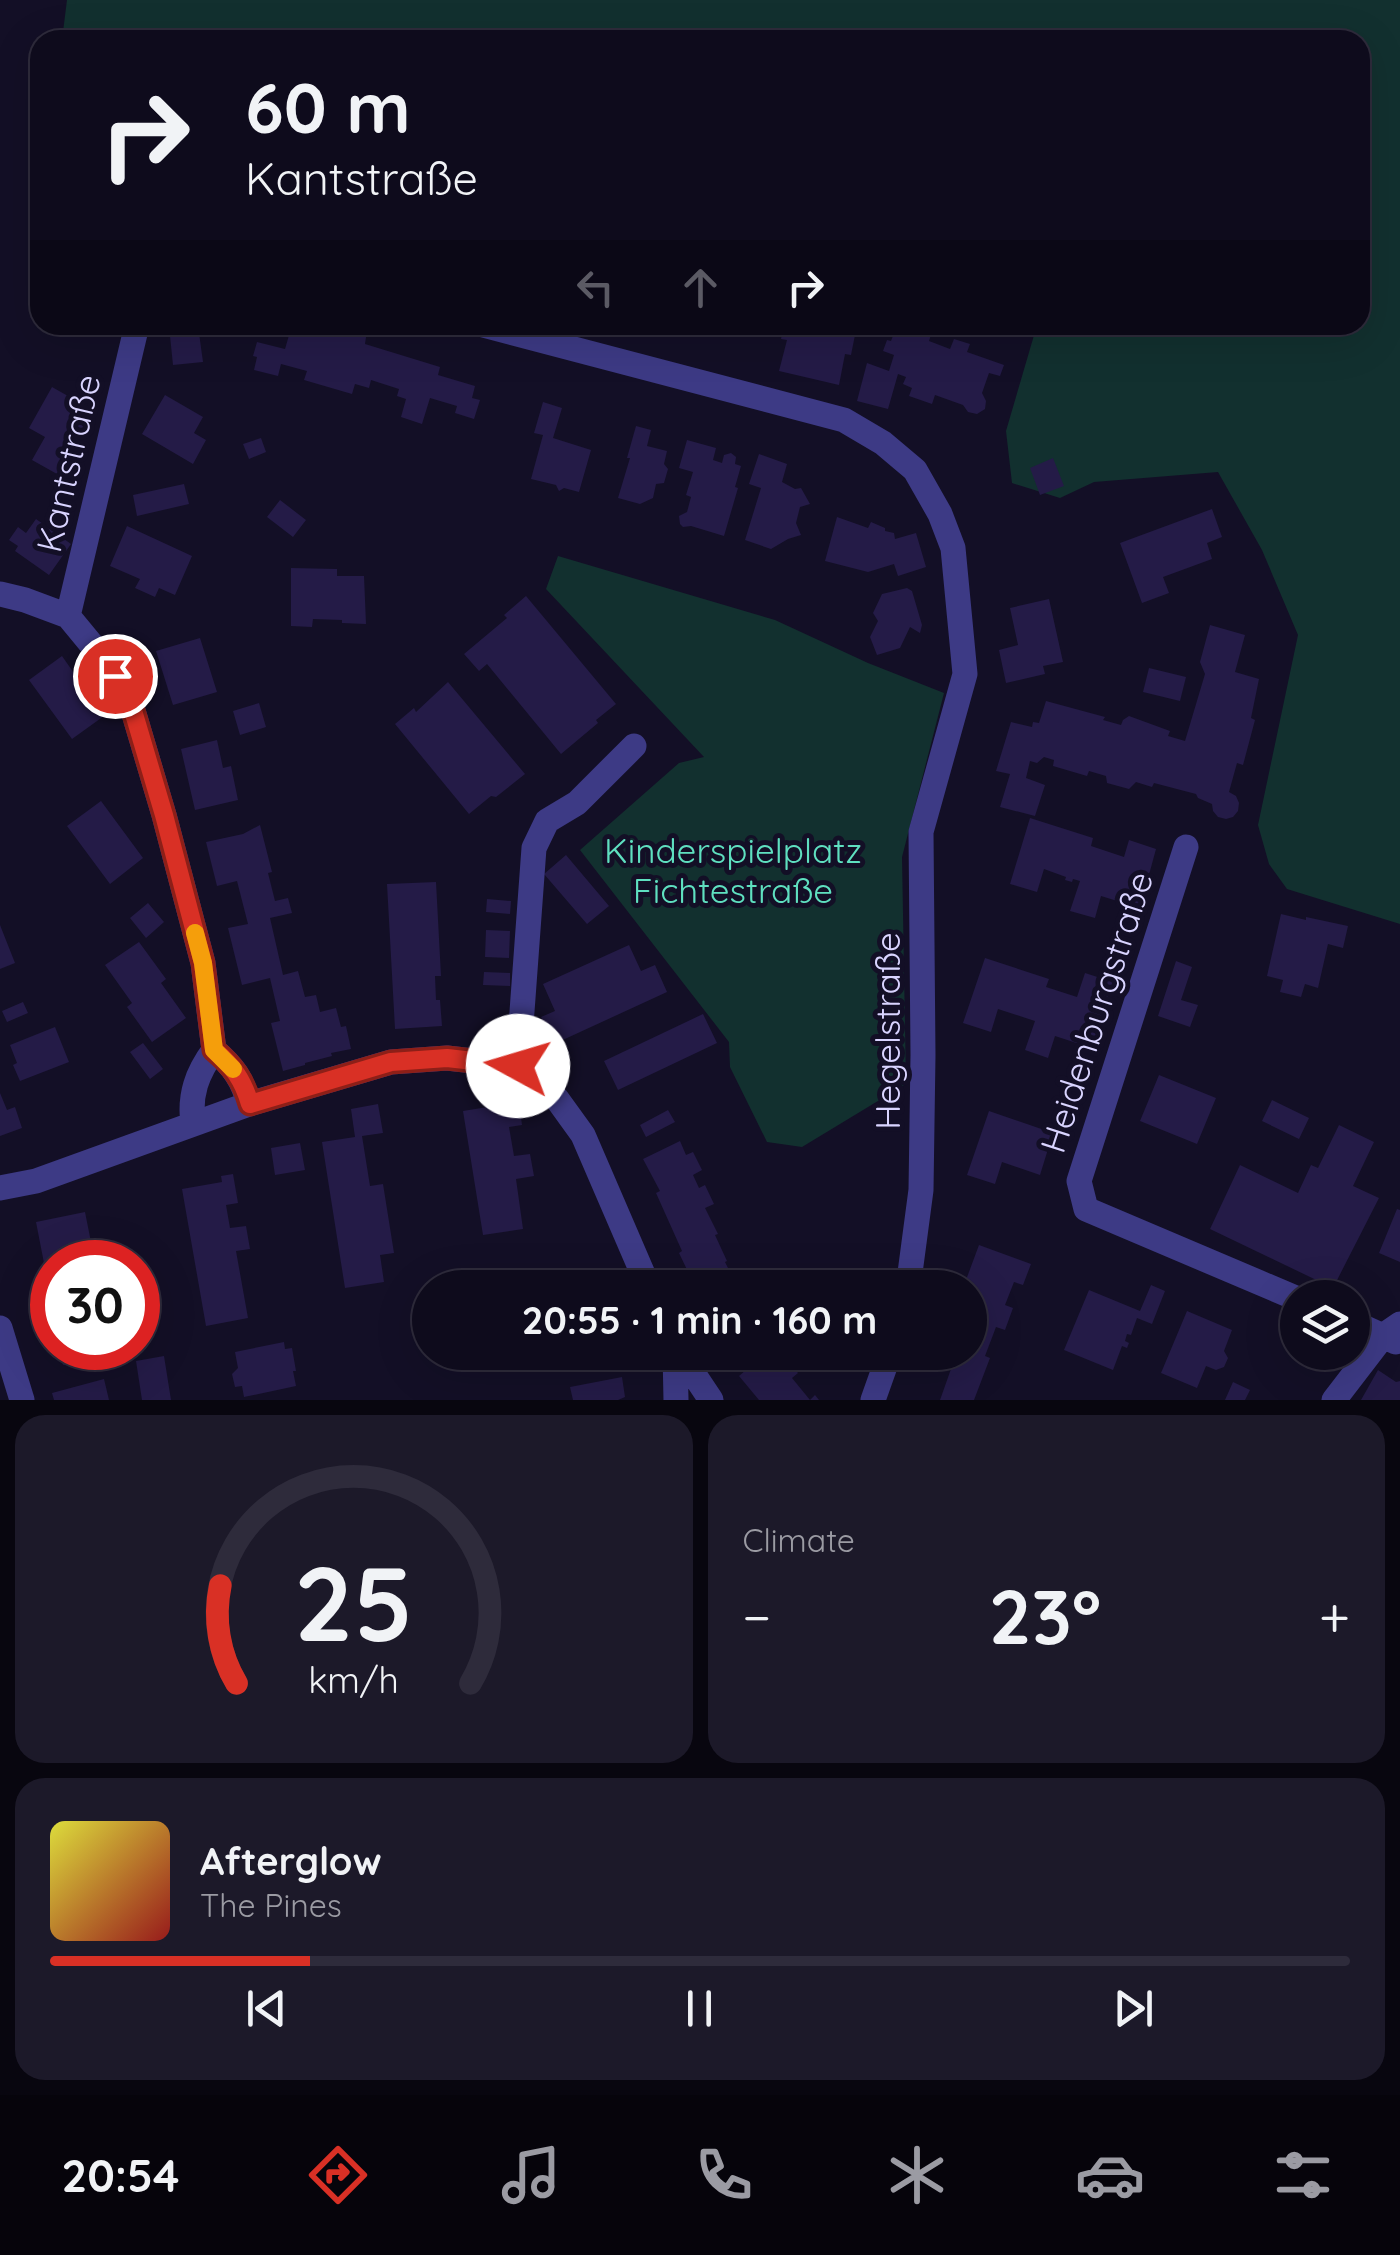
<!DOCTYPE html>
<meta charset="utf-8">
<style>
:root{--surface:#0e0b1c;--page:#1c1929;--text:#f1f3f6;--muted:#9b9ba3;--line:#2e2b3b;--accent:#d93025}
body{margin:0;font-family:Quicksand,sans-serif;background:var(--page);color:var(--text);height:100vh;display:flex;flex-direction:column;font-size:38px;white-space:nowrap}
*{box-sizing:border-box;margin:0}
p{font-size:32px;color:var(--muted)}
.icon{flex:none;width:55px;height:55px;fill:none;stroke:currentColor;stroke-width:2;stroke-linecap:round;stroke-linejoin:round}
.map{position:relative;height:1400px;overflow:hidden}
.panel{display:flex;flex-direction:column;gap:15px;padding:15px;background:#08060f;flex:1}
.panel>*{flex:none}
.guide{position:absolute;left:30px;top:30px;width:1340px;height:305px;border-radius:30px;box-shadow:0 10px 40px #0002,0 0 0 2px var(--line);background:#0e0b1c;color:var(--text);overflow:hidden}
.controls{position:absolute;left:1280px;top:1280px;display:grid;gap:20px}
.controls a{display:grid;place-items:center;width:90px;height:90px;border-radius:50%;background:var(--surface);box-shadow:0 10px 40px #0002,0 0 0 2px var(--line);font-size:50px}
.speed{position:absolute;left:30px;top:1240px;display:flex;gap:20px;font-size:50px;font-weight:700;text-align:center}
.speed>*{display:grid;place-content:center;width:130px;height:130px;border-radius:50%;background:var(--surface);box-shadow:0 10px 40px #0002,0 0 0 2px var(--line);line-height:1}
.speed .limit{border:15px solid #d22;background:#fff;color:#111}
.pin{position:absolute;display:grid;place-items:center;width:85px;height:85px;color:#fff;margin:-42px;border:5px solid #fff;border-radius:50%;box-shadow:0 2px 10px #0007}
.me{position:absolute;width:110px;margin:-55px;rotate:276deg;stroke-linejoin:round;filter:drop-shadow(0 0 8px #0008)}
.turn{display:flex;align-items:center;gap:35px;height:210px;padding:0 50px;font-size:45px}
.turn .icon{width:130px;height:130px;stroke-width:2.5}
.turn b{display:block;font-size:70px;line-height:85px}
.lanes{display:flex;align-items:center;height:95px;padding:0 50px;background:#0003;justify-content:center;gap:50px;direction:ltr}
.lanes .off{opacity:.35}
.big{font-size:75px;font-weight:800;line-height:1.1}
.panel .card{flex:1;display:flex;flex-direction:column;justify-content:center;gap:15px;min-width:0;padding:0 35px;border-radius:30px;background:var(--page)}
.panel .dial{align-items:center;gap:0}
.dial svg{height:260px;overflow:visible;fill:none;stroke:var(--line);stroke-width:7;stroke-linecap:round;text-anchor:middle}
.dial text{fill:var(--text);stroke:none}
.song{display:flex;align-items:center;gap:30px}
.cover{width:120px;height:120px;border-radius:15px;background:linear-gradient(135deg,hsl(60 70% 55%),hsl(0 70% 35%))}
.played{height:10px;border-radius:5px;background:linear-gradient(90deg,var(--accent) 20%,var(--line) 20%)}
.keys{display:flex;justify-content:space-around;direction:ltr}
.heat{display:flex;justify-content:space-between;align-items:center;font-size:55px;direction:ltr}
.panel .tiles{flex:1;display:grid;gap:15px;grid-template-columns:1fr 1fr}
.card:last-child{grid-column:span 2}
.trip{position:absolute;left:412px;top:1270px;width:575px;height:100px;border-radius:50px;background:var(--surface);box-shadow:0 10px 40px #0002,0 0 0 2px var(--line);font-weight:800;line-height:100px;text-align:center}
.dock{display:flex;height:160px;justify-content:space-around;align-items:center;background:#06040b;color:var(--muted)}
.dock .icon{width:70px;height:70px}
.dock .selected{color:var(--accent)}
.dock b{font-size:45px;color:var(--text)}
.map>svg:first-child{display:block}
</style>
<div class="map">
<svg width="1400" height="1400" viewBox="0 0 1400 1400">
<rect width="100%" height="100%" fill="#130f26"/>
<path fill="#12302f" d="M67,0H1400V924L1287,889L1269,864L1258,825L1298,635L1262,550L1218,472L1094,482L1060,498L1012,483L1006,431L1037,325H1360V40H62Z
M558,556L775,620L868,663L944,693L902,857L906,1084L802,1147L767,1142L730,1067L729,1042L580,850L679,763L704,757L546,589Z"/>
<path fill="#241b47" d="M292,325H321L366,337L365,344L440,367L438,375L475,386L472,398L480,400L474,419L455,413L457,406L430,398L422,424L401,417L406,399L397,396L399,389L371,380L369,388L355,384L352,394L304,380L307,371L281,364L278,376L254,370L257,357L253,356L257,342L285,349Z
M784,325H857L851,355L845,354L839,385L779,371L787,340L781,339Z
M897,325H934L929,341L950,349L954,339L970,344L967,352L1004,365L1000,376L989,373L982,393L986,401L985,409L977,414L968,412L963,405L935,395L932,404L909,396L912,388L903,384L906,377L898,374L888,409L857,401L867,363L889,371L894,355L883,351L887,340L891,341Z
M199,333L203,362L173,365L170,336Z
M52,387L75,400L73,404L92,414L57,474L32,460L45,437L29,428Z
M165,395L203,417L194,433L206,440L193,464L142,434Z
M543,402L562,408L553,438L591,450L579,492L564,488L559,491L556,485L531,479L543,435L534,433Z
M636,426L651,430L647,446L667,451L664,464L668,469L664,483L656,484L653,498L640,504L618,498L630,458H627Z
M261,438L266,452L249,459L243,444Z
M687,440L716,448L713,460L722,463L724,455L731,453L736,457L735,464L741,466L735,487L738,488L724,536L691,526L683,527L680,524L679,516L687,512L691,497L686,495L693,472L679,468Z
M759,454L787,464L782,482L795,489L801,488L810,504L800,507L796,523L801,535L788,539L771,549L745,540L761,488L749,484Z
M1053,458L1064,486L1040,495L1030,468Z
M184,484L189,504L137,516L133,495Z
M280,500L306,520L293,537L267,517Z
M1212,509L1222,537L1207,543L1212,559L1163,577L1169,593L1142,603L1120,543Z
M837,517L868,528L871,522L885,528V531L894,533L895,539L916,533L926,567L898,576L894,564L868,572L825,561Z
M36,519L71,544L49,575L15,551L18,546L9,540L18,527L26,533Z
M127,526L192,556L175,595L159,588L155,597L135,588L140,579L110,566Z
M291,568L337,569V576H364L366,624L342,623V620L313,619L312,627L291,626Z
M907,588L912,591L922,625L920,633L910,627L900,648L877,655L870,637L878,621L873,613L882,594Z
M526,596L616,704L596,720L598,723L561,754L487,664L479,671L464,654L507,618L504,615Z
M1049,599L1063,662L1043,666L1045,674L1006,683L999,650L1018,645L1010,608Z
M1210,625L1245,635L1235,672L1259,679L1251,718L1255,720L1243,765L1237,763L1229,792L1236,796L1239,803L1238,811L1233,817L1226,819L1218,817L1213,811L1212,804L1198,798L1196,794L1154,783L1152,787L1136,782L1129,789L1107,783L1106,776L1089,771L1087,776L1053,766L1054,760L1044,757L1037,763L1030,761L1026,778L1045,785L1035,816L1000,807L1010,774L996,771L1011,722L1032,727L1033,722L1039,723L1046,701L1105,717L1103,720L1121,725L1123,720L1129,716L1170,731L1168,736L1185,741L1205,674L1200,662Z
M200,638L217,692L173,705L156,651Z
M62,656L104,716L72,739L29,680Z
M1149,668L1186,677L1180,701L1143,692Z
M448,682L525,774L496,797L491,796L469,814L395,724L414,708L416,712Z
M259,703L266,727L240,735L233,711Z
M217,740L223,768L231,766L238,800L195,810L181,749Z
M101,801L143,858L110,884L67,826Z
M1030,818L1093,838L1091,846L1124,857L1129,840L1156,849L1140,908L1101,896L1095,918L1070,911L1080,881L1073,879L1072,882L1065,880L1066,877L1044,869L1037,892L1010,884Z
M260,825L272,872L268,873L275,901L288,898L292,913L270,918L283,975L298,971L305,997L316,995L320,1012L336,1008L341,1027L346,1026L351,1049L331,1053L332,1056L305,1063V1065L283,1071L271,1023L280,1021L270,978L242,985L228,928L248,924L237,881L217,886L206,842L243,834Z
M566,855L609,906L587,924L544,874Z
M436,882L441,976H435L436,1000H440L442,1026L395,1029L387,884Z
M487,899L511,901L510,914L486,912Z
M148,903L164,922L146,938L130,918Z
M1281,914L1306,920V917L1348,926L1343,948L1328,944L1318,988L1305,984L1301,997L1280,992L1283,980L1267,976Z
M0,925L15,963L0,969Z
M486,930L510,931L509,958L485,957Z
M139,942L166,979L161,983L186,1018L152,1042L127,1007L132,1003L105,965Z
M629,945L641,971L655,965L667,992L554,1044L541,1017L555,1011L543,984Z
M985,958L1049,979L1046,987L1077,997L1085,973L1113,982L1105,1006L1109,1008L1095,1049L1055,1036L1048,1058L1025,1050L1035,1021L998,1009L991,1032L963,1023Z
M1176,961L1192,967L1181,1000L1198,1005L1190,1027L1158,1016Z
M484,972L510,973V986L483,985Z
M23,1002L28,1013L7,1022L2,1011Z
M703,1014L717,1043L618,1090L604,1061Z
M55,1027L69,1062L20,1081L13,1065L17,1063L10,1045Z
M143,1043L163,1069L150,1079L130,1052Z
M1159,1075L1216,1098L1197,1144L1140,1121Z
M0,1093L7,1110L15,1107L22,1128L0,1136Z
M1272,1100L1309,1118L1299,1139L1262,1121Z
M378,1104L383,1133L362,1136L370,1186L383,1184L394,1253L380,1255L384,1282L345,1288L322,1142L355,1137L351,1109Z
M506,1104L507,1112L520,1110L522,1125L509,1127L514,1156L530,1154L534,1176L516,1179L523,1229L483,1235L463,1111Z
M668,1110L675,1122L646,1137L640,1125Z
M989,1111L1053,1133L1040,1175L1002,1162L995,1184L967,1175Z
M1339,1125L1374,1142L1353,1186L1379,1198L1333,1288L1210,1229L1240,1165L1298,1193L1311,1165L1318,1168Z
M680,1141L686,1155L693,1152L702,1170L693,1175L699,1188L705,1185L714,1204L705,1208L718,1234L715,1235L727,1261L725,1262L738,1288H693L689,1279L691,1278L679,1253L682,1251L656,1193L660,1191L643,1159Z
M300,1143L305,1170L275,1175L271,1148Z
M233,1174L238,1203L226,1205L230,1228L246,1226L250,1249L236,1251L248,1318L206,1326L182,1189L222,1182L221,1176Z
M1397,1209L1400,1210V1262L1379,1253Z
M85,1212L95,1262H52V1299H51L36,1222Z
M979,1245L1031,1264L1023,1285L1014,1282L1005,1305L1013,1308L1005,1330L996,1327L985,1356L990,1358L974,1400H940L957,1352H970V1288H963Z
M1151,1285L1165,1291L1152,1324L1137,1318L1131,1335L1127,1334L1125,1341L1129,1343L1127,1348L1122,1346L1113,1370L1064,1350L1089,1290L1140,1311Z
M1187,1311L1232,1330L1224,1351L1228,1358L1224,1367L1216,1370L1206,1366L1197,1388L1161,1373Z
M284,1342L285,1349L292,1348L296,1371H293L296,1386L244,1397L242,1386L235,1387L232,1374L238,1368L235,1352Z
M60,1348H110L112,1356L63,1365Z
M513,1352H585L587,1361L565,1365L564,1359L516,1368Z
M767,1352H772L779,1361L784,1357L798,1373L792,1378L810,1400L815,1395L819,1400H759L739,1376Z
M164,1356L171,1400H142L136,1361Z
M1378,1370L1396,1382L1400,1381V1400H1361Z
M622,1377L625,1397L618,1400H573L570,1387Z
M104,1379L109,1400H54L52,1393Z
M1233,1382L1250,1390L1245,1400H1225Z"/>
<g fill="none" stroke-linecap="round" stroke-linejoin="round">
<path stroke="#3d3a85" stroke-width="25" d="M483,325L844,420L883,443L915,470L940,514L953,548L965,674L921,832L923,1055L921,1190L908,1288
M0,594L25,600L68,616L101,656L129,697L164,815L203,963L214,1050C197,1073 189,1095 193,1124
M68,616L137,325
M1186,847L1079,1181L1086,1209L1298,1299
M214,1050C233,1066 243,1080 249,1104
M518,1066L534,848L547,821L577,803L634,746
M0,1188L36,1181L249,1104L391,1062L447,1058L518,1066L557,1099L583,1135L649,1288
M1352,1322L1396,1342
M0,1328L22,1400
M675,1352L676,1400
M679,1352L711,1400
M873,1400L890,1352
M1334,1400L1384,1335L1400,1324"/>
</g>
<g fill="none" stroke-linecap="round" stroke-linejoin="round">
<g stroke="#8d1f18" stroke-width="25">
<path id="route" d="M115,676L129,697L164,815L203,963L214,1050C233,1066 243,1080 250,1104L391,1062L447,1058L518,1066"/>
</g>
<use href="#route" stroke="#d93025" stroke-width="18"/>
<path stroke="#f59e0b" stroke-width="18" d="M195,933L203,963L214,1050L233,1069"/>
</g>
<g text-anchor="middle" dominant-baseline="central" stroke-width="10" stroke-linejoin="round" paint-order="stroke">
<g font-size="35" fill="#d9d4ff" stroke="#130f26">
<text transform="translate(68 463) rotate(-77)">Kantstraße</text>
<text transform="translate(1096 1012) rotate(-72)">Heidenburgstraße</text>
<text transform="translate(887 1031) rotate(-90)">Hegelstraße</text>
</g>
<g font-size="35" fill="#5fe0c0" stroke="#130f26">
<text x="733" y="850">Kinderspielplatz<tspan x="733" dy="40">Fichtestraße</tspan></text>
</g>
</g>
</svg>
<div class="controls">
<a><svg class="icon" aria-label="layers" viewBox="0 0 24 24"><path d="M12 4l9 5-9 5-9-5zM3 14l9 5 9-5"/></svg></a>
</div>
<div class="speed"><div class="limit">30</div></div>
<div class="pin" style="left:115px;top:676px;background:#d93025"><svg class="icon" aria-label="arrive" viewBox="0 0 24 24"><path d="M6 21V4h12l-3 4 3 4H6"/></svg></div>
<svg class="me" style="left:518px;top:1066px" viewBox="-20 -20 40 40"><circle r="19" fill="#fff"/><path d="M0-13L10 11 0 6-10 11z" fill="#d93025"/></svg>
<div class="trip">20:55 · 1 min · 160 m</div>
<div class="guide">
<div class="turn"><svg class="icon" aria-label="right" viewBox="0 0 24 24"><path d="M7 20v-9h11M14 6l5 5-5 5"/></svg><div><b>60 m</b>Kantstraße</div></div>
<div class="lanes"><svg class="icon off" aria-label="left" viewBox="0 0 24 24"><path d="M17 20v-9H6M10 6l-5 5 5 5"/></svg><svg class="icon off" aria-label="ahead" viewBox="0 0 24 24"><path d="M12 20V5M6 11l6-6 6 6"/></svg><svg class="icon" aria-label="right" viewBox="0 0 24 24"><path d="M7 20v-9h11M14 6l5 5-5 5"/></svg></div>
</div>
</div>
<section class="panel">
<div class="tiles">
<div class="card dial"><svg viewBox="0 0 100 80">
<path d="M14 69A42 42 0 1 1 86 69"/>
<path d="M14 69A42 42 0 0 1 9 39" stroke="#d93025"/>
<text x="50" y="56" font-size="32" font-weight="700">25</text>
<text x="50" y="72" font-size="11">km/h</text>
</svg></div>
<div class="card"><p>Climate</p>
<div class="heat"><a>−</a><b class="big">23°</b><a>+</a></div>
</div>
<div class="card">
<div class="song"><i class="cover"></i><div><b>Afterglow</b><p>The Pines</p></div></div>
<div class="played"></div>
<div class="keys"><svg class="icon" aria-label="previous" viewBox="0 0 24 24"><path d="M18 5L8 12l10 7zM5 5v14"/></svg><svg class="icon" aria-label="pause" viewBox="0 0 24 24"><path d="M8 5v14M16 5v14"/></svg><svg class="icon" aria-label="next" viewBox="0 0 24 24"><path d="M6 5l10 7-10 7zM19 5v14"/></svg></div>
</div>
</div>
</section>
<nav class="dock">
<b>20:54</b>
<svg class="icon selected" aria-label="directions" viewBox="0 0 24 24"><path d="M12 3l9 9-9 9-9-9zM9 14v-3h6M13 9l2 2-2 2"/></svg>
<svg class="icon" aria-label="music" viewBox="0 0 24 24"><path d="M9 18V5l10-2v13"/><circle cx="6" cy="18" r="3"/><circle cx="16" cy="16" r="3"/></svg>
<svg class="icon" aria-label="phone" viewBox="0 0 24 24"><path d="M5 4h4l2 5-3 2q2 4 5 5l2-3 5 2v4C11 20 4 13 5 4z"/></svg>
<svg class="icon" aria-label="climate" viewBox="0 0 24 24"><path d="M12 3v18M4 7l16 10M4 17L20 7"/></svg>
<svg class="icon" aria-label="car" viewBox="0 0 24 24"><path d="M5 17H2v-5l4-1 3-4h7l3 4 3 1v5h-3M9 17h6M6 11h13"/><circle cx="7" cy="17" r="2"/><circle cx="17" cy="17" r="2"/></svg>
<svg class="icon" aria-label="filters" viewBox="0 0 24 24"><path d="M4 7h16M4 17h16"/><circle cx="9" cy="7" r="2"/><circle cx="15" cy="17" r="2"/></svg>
</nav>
